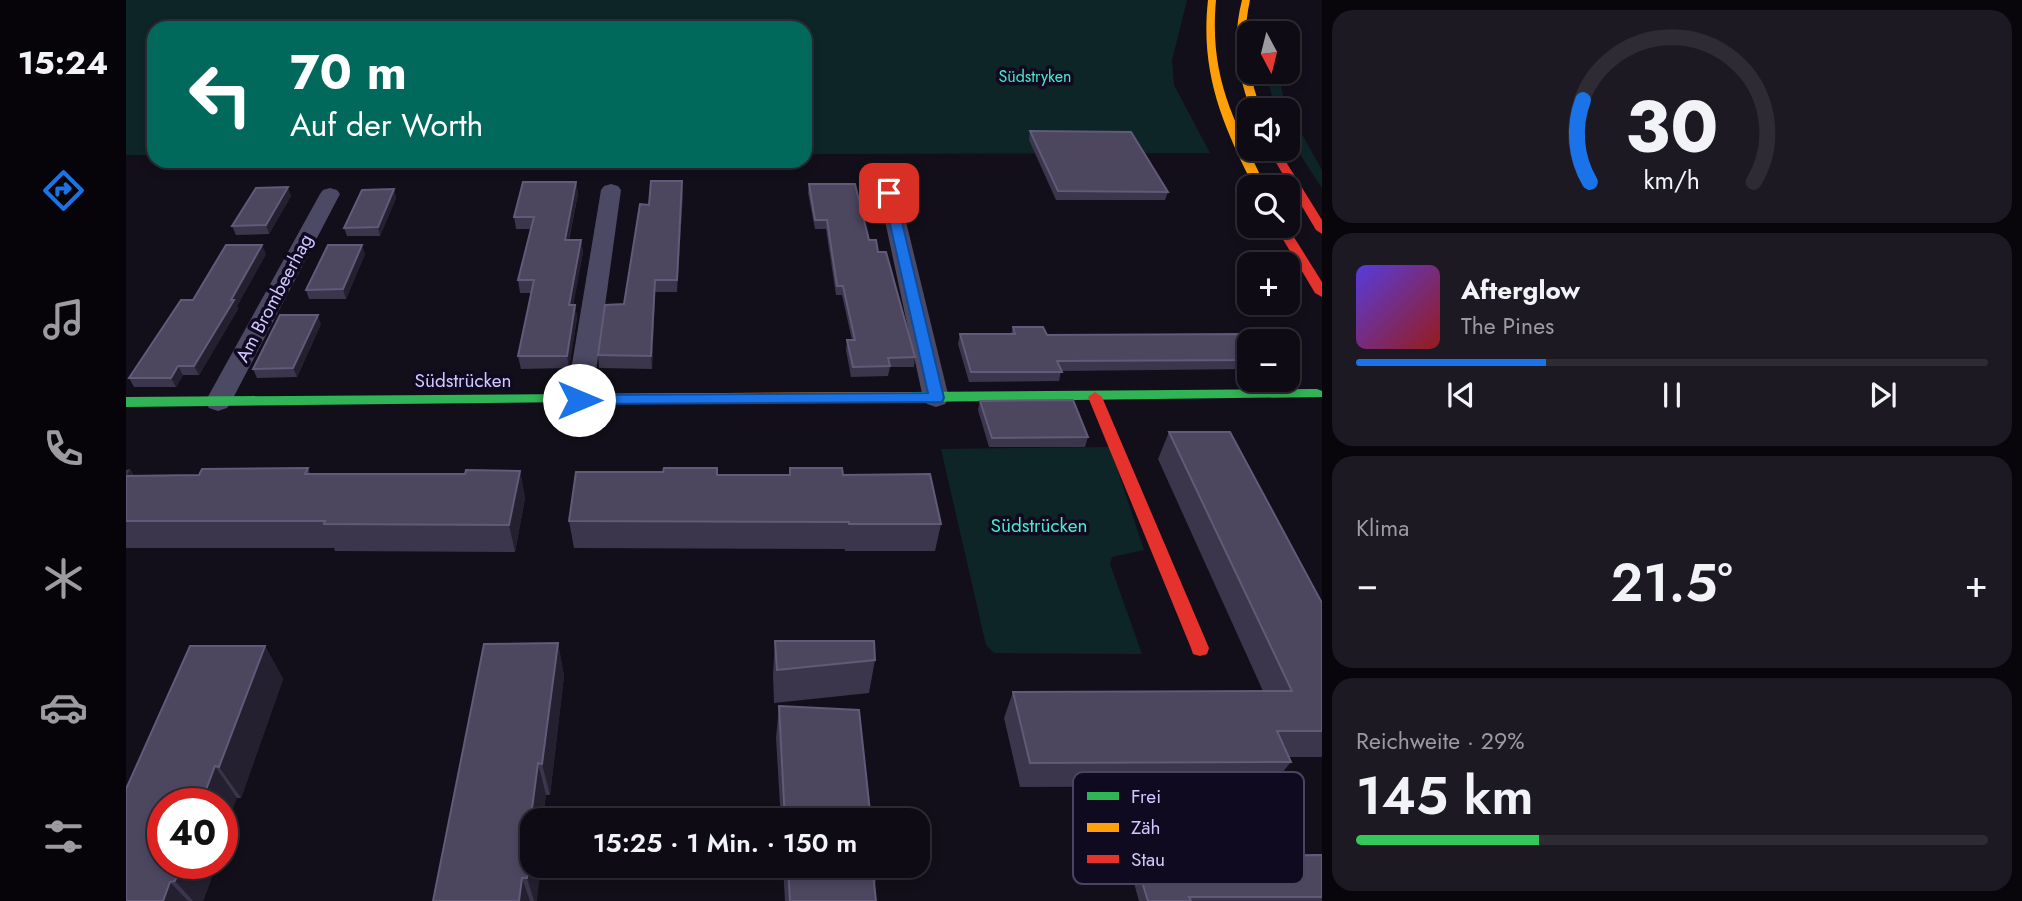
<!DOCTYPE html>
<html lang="de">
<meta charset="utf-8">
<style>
:root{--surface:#0e0b14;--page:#1c1922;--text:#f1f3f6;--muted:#9b9ba0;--line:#2e2b34;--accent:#1a73e8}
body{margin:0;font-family:Jost,sans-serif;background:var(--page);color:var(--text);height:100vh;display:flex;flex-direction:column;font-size:26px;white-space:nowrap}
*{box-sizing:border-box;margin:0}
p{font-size:23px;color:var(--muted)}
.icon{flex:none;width:38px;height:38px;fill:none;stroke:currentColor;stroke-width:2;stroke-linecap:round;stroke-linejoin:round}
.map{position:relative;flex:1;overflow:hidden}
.sheet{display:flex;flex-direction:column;gap:10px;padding:10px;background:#08060b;width:700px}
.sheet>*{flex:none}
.top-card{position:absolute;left:21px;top:21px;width:665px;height:147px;border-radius:21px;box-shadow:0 4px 10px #0003,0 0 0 2px var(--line);background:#00695c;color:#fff;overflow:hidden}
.needle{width:46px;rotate:173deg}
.tools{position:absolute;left:1111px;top:21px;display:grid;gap:14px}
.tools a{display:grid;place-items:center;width:63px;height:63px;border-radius:14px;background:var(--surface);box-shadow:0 4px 10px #0003,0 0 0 2px var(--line);font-size:35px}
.speed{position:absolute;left:21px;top:788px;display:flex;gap:14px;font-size:35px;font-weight:700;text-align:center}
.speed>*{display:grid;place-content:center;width:91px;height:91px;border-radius:50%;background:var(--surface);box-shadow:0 4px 10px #0003,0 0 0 2px var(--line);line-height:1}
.speed .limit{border:10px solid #d22;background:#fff;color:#111}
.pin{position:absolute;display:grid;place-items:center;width:60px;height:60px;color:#fff;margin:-30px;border-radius:14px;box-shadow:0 4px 10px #0006}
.me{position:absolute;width:77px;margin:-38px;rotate:90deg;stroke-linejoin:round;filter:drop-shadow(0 0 5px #0008)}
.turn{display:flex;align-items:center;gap:24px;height:147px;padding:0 28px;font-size:32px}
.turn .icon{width:91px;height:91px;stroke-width:2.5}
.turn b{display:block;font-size:49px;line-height:60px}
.big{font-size:52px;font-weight:600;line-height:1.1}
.sheet .tile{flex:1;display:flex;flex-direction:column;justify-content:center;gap:10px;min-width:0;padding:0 24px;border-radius:21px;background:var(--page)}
.sheet .dial{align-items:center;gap:0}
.dial svg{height:182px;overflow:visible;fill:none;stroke:var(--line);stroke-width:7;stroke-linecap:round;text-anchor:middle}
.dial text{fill:var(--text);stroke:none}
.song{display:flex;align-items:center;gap:21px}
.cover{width:84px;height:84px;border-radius:10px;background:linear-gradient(135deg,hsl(250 70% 55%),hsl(0 70% 35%))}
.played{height:7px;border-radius:4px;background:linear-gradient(90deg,var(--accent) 30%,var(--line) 30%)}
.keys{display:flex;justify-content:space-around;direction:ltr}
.heat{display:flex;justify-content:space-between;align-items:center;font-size:38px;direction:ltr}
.charge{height:10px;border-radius:5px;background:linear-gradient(90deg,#34c759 29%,var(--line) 0)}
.trip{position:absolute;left:394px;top:808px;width:410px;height:70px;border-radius:21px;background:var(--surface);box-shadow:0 4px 10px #0003,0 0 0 2px var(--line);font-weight:600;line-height:70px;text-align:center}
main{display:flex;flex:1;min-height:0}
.menu{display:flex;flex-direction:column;width:126px;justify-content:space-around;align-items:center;background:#060408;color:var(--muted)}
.menu .icon{width:49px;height:49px}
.menu .selected{color:var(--accent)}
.menu b{font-size:32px;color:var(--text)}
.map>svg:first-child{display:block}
</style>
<main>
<nav class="menu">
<b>15:24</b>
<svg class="icon selected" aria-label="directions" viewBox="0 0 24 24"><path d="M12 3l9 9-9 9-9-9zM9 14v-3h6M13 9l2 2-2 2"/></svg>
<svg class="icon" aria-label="music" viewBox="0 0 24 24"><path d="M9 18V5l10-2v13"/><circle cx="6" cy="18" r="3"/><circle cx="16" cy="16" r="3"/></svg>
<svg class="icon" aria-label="phone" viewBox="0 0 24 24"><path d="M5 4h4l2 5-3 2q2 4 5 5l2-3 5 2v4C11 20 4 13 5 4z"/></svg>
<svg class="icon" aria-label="climate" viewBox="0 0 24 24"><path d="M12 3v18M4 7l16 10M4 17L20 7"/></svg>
<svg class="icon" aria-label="car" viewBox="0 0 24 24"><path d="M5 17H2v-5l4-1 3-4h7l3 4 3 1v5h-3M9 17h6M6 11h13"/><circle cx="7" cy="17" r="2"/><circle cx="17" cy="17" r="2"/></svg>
<svg class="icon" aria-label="filters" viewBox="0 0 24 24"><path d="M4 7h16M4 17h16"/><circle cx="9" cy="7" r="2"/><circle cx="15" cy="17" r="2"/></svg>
</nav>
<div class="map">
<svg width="1196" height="901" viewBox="0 0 1196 901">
<rect width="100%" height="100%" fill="#120f1a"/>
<path fill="#0e2527" d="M0,0H1061L1046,60L1048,85L1084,153L679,154V28H28V155H0Z
M1140,72H1153L1158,102L1196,170V188C1180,163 1162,141 1162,110H1153L1145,93Z
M984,447L1018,550L986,557L984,564L1016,654L868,653L860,645L815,449Z"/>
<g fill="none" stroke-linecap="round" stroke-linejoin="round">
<path fill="#4c4964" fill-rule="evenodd" d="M485,184L492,186L495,190L466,400L462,406L453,409L444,406L440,400L475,190L478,186Z
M763,187L770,189L773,193L823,398L819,404L810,407L801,404L797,398L753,193L756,189Z
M204,188L211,190L214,194L105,402L101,408L92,411L83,408L79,402L194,194L197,190Z"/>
<path fill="#30b455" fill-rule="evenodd" d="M1191,389L1196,391V397L785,402L778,397L785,392Z
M443,394L448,396L450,399L448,402L0,407V397Z"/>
<path fill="#ff9f0a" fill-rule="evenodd" d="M1082,0H1090C1083,78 1108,120 1140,187H1128C1096,124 1074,72 1082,0Z
M1116,0H1124C1115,40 1122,72 1135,110H1125C1111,73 1106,39 1116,0Z
M785,392L792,397L790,400L443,404L436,399L443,394Z"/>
<path fill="#e5322d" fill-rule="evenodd" d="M1142,149H1152L1196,220V234L1190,230Z
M1149,226H1161L1196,282V297L1189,293Z
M969,392L976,397L1083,648L1081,654L1074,656L1067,654L1065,648L962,397Z"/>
</g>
<path fill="#3b364c" d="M904,131L1042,192L1039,200H930L903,140Z
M450,182L452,194L443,240H455L457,252L447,305H449L451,318L443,368L395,369L392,356L405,293H394L392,280L404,229H390L388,217Z
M683,184L743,240L752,252L789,357L788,367H764L762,376L725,377L720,350L721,340H726L716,295H710L700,229H689L682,193Z
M268,189L270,198L254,236H221L218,228Z
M557,193L551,292H529L526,369L473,368L472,355Z
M165,196L143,234L110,235L106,226Z
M140,254L111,306L112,309L73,375H57L50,387H8L3,378Z
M239,254L220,299H183L180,290Z
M195,324L171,377L131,378L127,369Z
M887,327L921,335L1124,341V369L935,371L933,381L843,382L832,344L834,334H885Z
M854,401L962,437L959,447H863L852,410Z
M1043,432L1196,603V757H1162L1165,762L1145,786L894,787L878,718L887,692L1137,691L1032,459Z
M182,468L184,474H339L394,471L399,498L389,552L209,551L208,548H0V470L4,469L8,476L73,475Z
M664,468L717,475L815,524L809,551H719V549L448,548L443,521L591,475H663Z
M649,641L749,660L743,693L648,703L647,674Z
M432,643L438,676L424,795H420L416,821H406L411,901H307Z
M139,646L157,679L115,798H111L96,803L91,863L77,901H0Z
M653,706L745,821H655L650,738Z
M1196,855V901H1013L1003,865L1008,856Z
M657,866H751V873L749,885L750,901H659Z"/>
<path fill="#242030" d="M556,181L557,193L551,292V280Z
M450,182L452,194L440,252L439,240Z
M162,187L165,196L143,234L140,225Z
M268,189L270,198L254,236L252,227Z
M455,240L457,252L445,318L443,305Z
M136,245L140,254L111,306L112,309L73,375L68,366Z
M236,245L239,254L220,299L217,289Z
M529,280V292L526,369L525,356Z
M449,305L451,318L443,368L441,356Z
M192,315L195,324L171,377L167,368Z
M52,366L57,375L50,387L45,378Z
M4,469L20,496L0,477Z
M394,471L399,498L389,552L383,525Z
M432,643L438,676L424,795L416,764Z
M139,646L157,679L115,798L93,767Z
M412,763L420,795L416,821H406L405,816Z
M89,766L111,798L96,838V803H75Z
M406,839V866H415L411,901H408L401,878Z
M56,863H91L77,901H67L49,881Z
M396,878L404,901H393Z
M44,882L62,901H37Z"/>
<path fill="#4c465f" stroke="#615a78" stroke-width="2" d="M904,131L1005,132L1042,192L932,191Z
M525,181H556L551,280H529L525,356L472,355L479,305L498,304L514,204L523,205Z
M397,182H450L439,240H455L443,305H449L441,356H392L408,280H392L408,217H388Z
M683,184H729L743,240H750L752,252H760L789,357L762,358L764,366L727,367L721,340H729L717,286H711L701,220H689Z
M162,187L140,225L106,226L130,188Z
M268,189L252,227L218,228L236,190Z
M100,245H136L105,300H108L68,366H52L45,378H3L55,300H67Z
M202,245H236L217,289L180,290Z
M154,315H192L167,368L127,369Z
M887,327H917L921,335L1121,334L1125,341H1124V360L931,361L936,372H845L834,334H889Z
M947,400L962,437L866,438L854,401Z
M1043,432H1104L1196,603V731H1151L1165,762L904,763L887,692L1166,691Z
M182,468L179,474H339L340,470L394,471L383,525L198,524L199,521H0V476L73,475L76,469Z
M538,468H591V475H664V468H716L717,475L804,474L815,524H723V522L443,521L450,472H537Z
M649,641H748L749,660L651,670Z
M432,643L416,764L412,763L405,816L409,817L408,821H406V839L401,878H396L393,901H307L358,644Z
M64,646H139L93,767L89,766L75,803H37V863H56L49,881L44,882L37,901H0V789Z
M653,706L733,710L745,821H659Z
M1196,855V897H1063L1065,901H1022L1008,856Z
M662,866H751V873H747L750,901H664Z"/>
<path fill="#1a73e8" stroke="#114b97" stroke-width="2" d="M763,190L769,193L818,398L816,402L448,404L445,400L448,397L453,395L802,393L757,193Z"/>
<g text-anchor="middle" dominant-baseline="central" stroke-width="7" stroke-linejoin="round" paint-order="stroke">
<g font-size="16" fill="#4be8cd" stroke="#0f0a1f">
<text x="909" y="76">Südstryken</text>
</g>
<g font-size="19" fill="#d2c8ff" stroke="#0f0a1f">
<text transform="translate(148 298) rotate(-62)">Am Brombeerhag</text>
<text x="337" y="380">Südstrücken</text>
</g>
<g font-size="19" fill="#4be8cd" stroke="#0f0a1f">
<text x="913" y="525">Südstrücken</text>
</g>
</g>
<rect x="947" y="772" width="231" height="112" rx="10" fill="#0f0a1f" stroke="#4a4362" stroke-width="2"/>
<rect x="961" y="792" width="32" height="8" fill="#30b455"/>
<rect x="961" y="823" width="32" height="9" fill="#ff9f0a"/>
<rect x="961" y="855" width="32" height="8" fill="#e5322d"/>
<g font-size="19" fill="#d2c8ff">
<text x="1005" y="803">Frei</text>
<text x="1005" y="834">Zäh</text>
<text x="1005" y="866">Stau</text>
</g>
</svg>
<div class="tools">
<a><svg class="needle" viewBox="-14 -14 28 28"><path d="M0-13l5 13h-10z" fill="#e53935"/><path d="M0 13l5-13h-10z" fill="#9b9ba0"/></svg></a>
<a><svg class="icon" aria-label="sound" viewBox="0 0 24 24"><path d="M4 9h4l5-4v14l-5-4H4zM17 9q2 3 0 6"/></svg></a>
<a><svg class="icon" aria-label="search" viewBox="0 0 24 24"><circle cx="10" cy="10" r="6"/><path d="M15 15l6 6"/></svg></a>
<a>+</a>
<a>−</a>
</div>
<div class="speed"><div class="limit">40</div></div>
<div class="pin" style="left:763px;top:193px;background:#d93025"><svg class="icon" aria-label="arrive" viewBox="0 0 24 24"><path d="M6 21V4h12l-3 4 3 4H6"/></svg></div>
<svg class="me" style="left:453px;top:400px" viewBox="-20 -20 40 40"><circle r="19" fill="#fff"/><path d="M0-13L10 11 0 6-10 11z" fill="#1a73e8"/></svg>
<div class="trip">15:25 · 1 Min. · 150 m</div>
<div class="top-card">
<div class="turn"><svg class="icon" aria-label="left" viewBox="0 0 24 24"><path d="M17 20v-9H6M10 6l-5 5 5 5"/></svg><div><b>70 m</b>Auf der Worth</div></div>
</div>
</div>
<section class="sheet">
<div class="tile dial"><svg viewBox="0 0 100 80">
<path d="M14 69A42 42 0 1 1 86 69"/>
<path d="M14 69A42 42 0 0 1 11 33" stroke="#1a73e8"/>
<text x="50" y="56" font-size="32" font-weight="700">30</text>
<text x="50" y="72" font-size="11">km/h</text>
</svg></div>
<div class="tile">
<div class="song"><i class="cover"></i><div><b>Afterglow</b><p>The Pines</p></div></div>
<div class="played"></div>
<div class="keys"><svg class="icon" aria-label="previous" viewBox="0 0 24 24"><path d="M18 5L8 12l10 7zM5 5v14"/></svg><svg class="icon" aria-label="pause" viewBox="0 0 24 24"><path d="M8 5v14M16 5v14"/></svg><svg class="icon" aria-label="next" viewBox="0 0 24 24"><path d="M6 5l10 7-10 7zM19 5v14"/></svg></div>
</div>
<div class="tile"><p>Klima</p>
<div class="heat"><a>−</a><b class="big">21.5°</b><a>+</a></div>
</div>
<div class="tile"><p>Reichweite · 29%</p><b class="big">145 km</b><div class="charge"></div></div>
</section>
</main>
